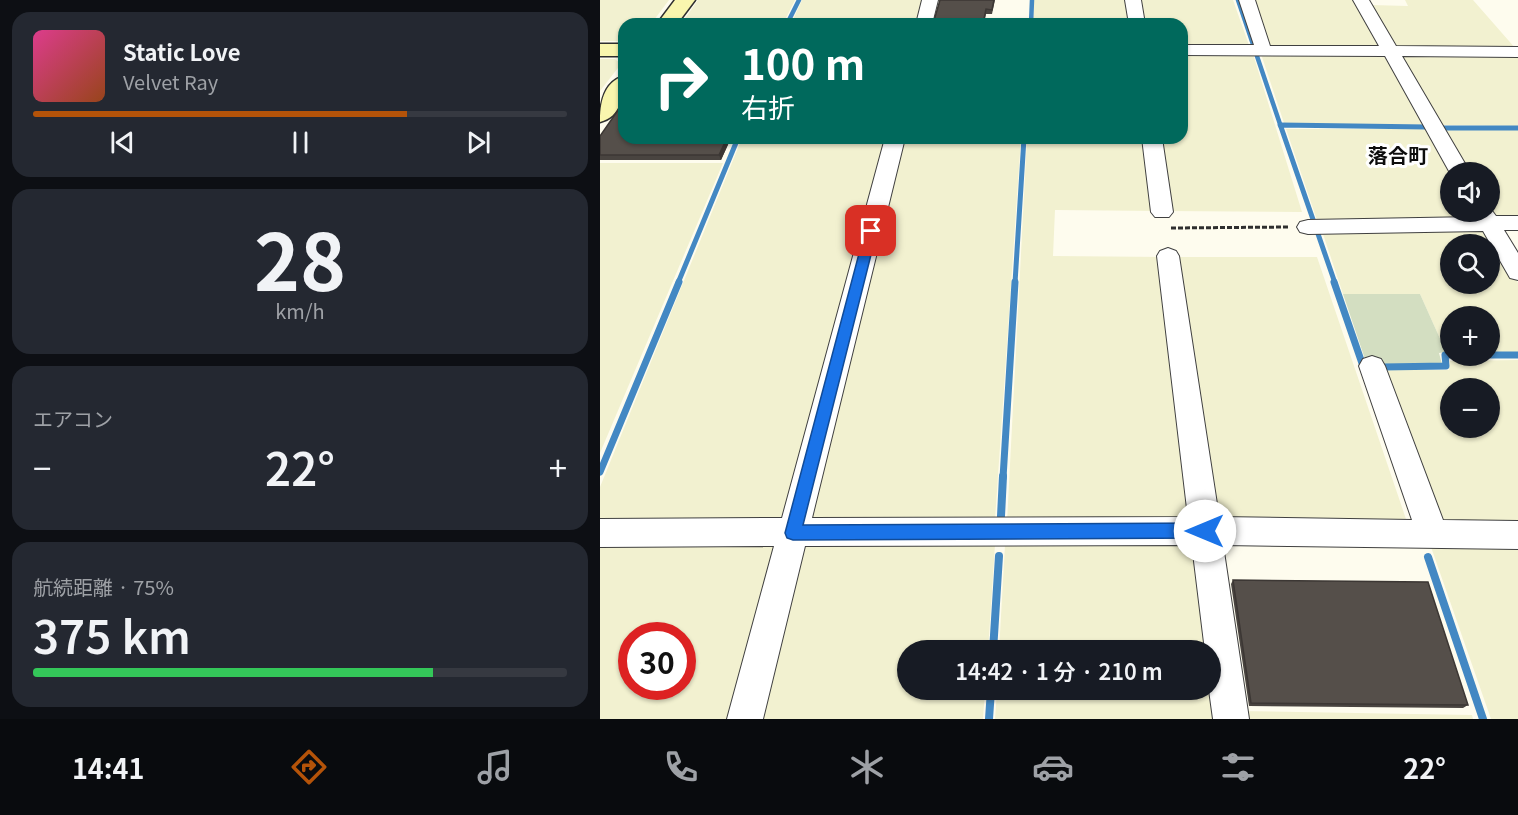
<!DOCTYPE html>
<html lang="ja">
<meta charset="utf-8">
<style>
:root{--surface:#171b24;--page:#242831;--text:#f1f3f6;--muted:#9ea1a6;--line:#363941;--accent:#b45309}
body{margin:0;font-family:Georgia,"Noto Sans JP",serif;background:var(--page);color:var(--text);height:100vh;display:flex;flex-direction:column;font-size:22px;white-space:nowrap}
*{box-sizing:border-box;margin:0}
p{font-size:20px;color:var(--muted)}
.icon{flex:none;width:33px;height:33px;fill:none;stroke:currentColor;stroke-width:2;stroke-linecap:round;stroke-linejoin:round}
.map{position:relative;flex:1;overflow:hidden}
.side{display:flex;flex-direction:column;gap:12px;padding:12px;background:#0d0f14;width:600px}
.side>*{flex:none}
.banner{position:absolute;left:18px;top:18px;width:570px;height:126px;border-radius:18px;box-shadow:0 2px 4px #0004;background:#00695c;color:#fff;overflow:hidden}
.controls{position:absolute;left:840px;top:162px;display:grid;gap:12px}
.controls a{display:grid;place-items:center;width:60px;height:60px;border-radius:50%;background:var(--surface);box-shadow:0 2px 4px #0004;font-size:30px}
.speed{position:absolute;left:18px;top:622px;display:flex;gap:12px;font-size:30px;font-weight:700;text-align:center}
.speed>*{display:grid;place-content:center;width:78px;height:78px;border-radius:50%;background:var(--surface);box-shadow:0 2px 4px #0004;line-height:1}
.speed .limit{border:9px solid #d22;background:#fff;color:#111}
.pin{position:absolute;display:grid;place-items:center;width:51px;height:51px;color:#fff;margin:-26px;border-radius:12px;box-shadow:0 3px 9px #0006}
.me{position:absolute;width:66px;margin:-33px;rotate:270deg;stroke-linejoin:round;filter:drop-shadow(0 0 4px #0008)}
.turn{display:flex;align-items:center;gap:21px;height:126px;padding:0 24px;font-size:27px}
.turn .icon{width:78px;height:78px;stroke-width:2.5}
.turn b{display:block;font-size:42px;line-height:51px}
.big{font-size:45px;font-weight:600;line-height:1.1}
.side .widget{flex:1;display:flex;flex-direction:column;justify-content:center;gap:9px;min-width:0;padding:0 21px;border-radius:18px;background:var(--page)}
.side .dial{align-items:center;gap:0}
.dial b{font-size:78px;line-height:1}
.song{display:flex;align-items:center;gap:18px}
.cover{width:72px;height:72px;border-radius:9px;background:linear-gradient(135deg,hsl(330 70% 55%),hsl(20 70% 35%))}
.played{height:6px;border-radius:3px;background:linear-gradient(90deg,var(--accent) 70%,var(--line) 70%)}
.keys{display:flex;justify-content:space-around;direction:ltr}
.heat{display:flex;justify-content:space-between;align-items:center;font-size:33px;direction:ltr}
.charge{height:9px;border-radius:4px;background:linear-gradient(90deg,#34c759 75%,var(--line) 0)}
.trip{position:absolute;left:297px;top:640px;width:324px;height:60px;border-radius:30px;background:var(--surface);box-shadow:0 2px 4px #0004;font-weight:600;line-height:60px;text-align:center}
.tab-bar{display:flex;height:96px;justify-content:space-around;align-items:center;background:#090b0e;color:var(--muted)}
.tab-bar .icon{width:42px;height:42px}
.tab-bar .selected{color:var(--accent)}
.tab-bar b{font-size:27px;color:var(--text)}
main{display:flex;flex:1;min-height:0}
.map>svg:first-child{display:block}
</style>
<main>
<section class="side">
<div class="widget">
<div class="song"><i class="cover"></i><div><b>Static Love</b><p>Velvet Ray</p></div></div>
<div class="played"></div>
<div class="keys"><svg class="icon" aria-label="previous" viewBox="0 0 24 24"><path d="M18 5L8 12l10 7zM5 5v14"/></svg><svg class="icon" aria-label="pause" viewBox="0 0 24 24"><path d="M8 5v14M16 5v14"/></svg><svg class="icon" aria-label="next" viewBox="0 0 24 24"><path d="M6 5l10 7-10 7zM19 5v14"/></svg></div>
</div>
<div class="widget dial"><b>28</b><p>km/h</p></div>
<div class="widget"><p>エアコン</p>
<div class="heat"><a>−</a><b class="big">22°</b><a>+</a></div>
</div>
<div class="widget"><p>航続距離 · 75%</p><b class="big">375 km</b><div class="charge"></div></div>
</section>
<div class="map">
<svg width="918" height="719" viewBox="0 0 918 719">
<rect width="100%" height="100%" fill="#fefcee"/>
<path fill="#f2f1d0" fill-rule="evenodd" d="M0,0H69L51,24H24V41H0Z
M98,0H195L183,24H81Z
M202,0H328L322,24H191Z
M434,0H530L533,24H433Z
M536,0H633L650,48H582V24H540Z
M649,0H757L782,44L778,48H666Z
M805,0H873L916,49L797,48L771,5L808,6Z
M582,54H653L702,212L565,211L555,138H582Z
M661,54L783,55L791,59L829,125L685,126Z
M802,54H918V126L836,125L798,59Z
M0,59H15L21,64L0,91Z
M686,129H831L850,172V212H878L882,219L718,223Z
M839,130H918V220L887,215L890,172H863Z
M142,138H292L185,522L0,520V487Z
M297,138H421L395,520L207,522Z
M427,138H548L557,211L455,210L453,256L565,257L596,522H407Z
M0,163H123L0,453Z
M887,230L918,283V352H890V316H850V352H846L820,294H743L722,231ZM850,244H890V284H850Z
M572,257H717L807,522H610Z
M918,360V524H835L781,370H849L850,361ZM850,388H890V428H850Z
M202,544L395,545L388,651H308V690H385L383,719H152L194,550Z
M178,545L138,719H0V546ZM32,636H82V687H32Z
M405,545L603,546L626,719H395L397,690H610V651H399Z
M831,547H918V719H891Z
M640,711L872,715L873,719H641Z"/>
<path fill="#d3dec1" d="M743,294H820L846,352L839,353L842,364L767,365Z"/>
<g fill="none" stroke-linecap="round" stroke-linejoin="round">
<path stroke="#4388c3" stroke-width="4.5" d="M638,0L681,127
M187,24L199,0
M431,24L432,0"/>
<path stroke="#4388c3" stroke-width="5" d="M680,125L827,127
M681,127L735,283
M840,128H918
M78,283L138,138
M415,283L424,138"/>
<path stroke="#4388c3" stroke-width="7" d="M734,282L764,369
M890,355H918
M783,367L846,366L845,355H850
M0,472L79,282
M403,478L415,282"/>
<path stroke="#4388c3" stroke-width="8" d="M401,516L403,476
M828,557L883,719
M393,651L399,556
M389,719L391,690"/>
<g stroke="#404040" stroke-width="2">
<path id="street" d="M322,0H338L332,24H316Z
M525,0H541L545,24H529Z
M639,0H655L670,46H779L753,0H769L796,46L918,47V57L802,56L870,172L850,173L785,56L582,55V45H654Z
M285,138H305L212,518L588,517L557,256L560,251L568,248L576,251L579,256L619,517L812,520L759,366L763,359L772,356L781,359L785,366L843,520L918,521V549L623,545L649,719H613L609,690L610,651H605L592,545L205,546L163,719H127L174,546L0,547V519L182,518Z
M542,138H562L573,212L569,217H555L551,212Z
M890,208L896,216H918V230H904L918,253V280L910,278L883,231L708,234L700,232L697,227L700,222L708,220L875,217L873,212H890Z"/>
</g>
<g stroke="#2f2f2f" stroke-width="3">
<path id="secondary" d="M75,0H95L77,24H57Z
M0,44H24V56H0Z
M24,76C24,95 21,117 0,122C0,104 3,82 24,76Z"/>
</g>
<path stroke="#2f2f2f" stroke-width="3" stroke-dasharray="5 2" stroke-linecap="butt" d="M571,228L690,227"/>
<use href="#street" fill="#fff" fill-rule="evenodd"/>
<use href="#secondary" fill="#f9f6ae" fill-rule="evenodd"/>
</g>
<path fill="#494440" d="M340,0H395L392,14H386L384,24H333Z
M0,136L131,138L121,160H0Z
M633,580L868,705L863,708L649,706L631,584Z"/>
<path fill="#3c3734" d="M127,138H131L121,160L119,155Z"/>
<path fill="#554f4a" stroke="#3c3734" stroke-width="1.5" d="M340,0H394L392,10L386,9L383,24H333Z
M23,103H24V138H127L119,155H0V136Z
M633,580L828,582L868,705L651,703Z"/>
<path fill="#1a73e8" stroke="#114b97" stroke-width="1.5" d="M271,227L277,231L203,525L605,523L611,525L613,531L611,536L605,538L193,540L187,538L185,533L265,231Z"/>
<g text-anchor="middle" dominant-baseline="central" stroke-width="6" stroke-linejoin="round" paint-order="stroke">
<g font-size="20" font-weight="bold" fill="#0d0d0d" stroke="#fff">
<text x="798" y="154">落合町</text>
</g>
</g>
</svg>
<div class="controls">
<a><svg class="icon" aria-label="sound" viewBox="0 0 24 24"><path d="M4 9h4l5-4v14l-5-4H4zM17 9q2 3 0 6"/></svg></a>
<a><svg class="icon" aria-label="search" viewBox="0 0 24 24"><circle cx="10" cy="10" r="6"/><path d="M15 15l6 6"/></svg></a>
<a>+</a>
<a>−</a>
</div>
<div class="speed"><div class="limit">30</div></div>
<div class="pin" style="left:271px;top:231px;background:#d93025"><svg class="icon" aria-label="arrive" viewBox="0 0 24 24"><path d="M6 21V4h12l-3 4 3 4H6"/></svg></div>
<svg class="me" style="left:605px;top:531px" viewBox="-20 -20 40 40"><circle r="19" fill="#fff"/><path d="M0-13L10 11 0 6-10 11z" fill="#1a73e8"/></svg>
<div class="trip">14:42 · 1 分 · 210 m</div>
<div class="banner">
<div class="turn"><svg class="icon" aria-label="right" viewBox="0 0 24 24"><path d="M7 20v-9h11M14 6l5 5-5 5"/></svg><div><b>100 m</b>右折</div></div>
</div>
</div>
</main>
<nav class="tab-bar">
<b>14:41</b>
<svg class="icon selected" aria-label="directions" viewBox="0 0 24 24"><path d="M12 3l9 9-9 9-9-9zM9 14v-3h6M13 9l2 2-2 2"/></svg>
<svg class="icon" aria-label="music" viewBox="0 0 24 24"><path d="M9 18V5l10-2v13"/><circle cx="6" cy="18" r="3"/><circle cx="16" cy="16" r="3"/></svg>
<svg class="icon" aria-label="phone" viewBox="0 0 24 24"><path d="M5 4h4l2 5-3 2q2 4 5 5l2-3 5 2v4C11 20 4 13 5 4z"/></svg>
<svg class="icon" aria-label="climate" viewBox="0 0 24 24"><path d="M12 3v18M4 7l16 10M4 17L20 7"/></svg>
<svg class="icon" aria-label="car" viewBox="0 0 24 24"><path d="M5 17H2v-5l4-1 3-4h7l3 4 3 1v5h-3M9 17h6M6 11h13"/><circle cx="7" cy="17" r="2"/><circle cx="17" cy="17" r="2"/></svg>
<svg class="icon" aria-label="filters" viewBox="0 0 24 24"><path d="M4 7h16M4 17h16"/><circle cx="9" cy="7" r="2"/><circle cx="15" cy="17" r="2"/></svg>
<b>22°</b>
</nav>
